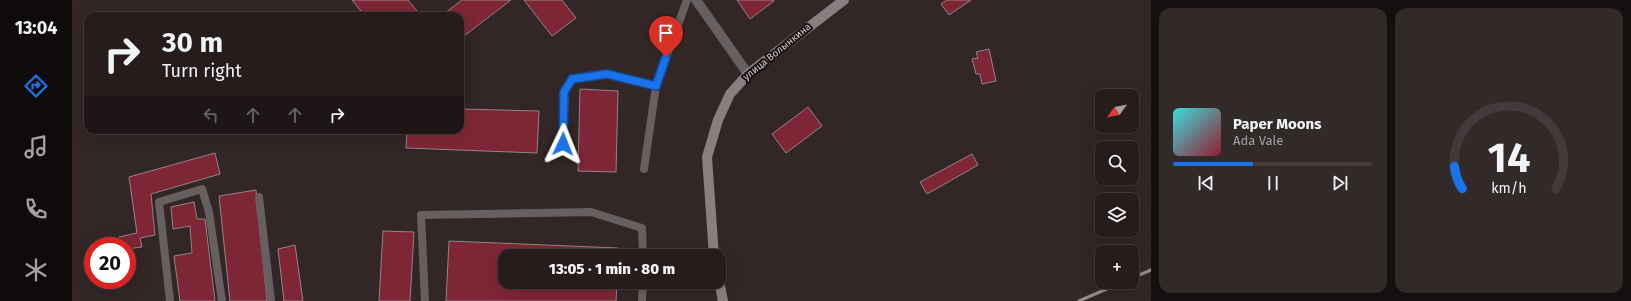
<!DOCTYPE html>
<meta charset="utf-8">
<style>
:root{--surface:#261c1c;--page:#322929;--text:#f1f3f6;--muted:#a4a1a3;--line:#423a3b;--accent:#1a73e8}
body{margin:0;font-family:"Fira Sans",sans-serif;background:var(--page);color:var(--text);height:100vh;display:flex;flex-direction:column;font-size:15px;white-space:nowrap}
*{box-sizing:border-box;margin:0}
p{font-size:13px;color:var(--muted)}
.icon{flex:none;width:22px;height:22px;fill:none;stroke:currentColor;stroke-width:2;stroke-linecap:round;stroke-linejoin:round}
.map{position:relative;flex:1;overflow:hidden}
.drawer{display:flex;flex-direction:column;gap:8px;padding:8px;background:#150f0f;width:480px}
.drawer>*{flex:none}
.guide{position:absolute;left:12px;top:12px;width:380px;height:122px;border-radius:12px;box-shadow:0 4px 16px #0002,0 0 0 1px var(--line);background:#261c1c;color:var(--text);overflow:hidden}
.needle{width:26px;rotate:237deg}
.fabs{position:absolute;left:1023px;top:89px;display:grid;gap:8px}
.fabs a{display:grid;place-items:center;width:44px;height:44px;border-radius:8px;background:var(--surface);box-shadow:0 4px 16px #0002,0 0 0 1px var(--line);font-size:20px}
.speed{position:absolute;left:12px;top:237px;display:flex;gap:8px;font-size:20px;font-weight:700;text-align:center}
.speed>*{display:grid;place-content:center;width:52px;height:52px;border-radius:50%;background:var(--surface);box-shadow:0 4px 16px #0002,0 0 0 1px var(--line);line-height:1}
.speed .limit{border:6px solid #d22;background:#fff;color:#111}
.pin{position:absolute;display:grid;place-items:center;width:34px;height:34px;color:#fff;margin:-41px -17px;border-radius:50% 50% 50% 0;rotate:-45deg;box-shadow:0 0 4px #0007}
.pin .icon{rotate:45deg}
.me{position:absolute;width:44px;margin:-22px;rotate:2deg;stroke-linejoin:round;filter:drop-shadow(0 0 3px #0008)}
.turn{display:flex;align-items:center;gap:14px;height:84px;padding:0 12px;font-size:18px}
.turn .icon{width:52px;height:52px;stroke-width:2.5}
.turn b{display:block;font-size:28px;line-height:34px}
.lanes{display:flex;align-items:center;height:38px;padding:0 12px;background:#0003;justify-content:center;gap:20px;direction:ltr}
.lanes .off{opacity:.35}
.drawer .card{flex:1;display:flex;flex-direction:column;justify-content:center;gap:6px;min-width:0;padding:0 14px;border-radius:12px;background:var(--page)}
.drawer .dial{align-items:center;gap:0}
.dial svg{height:104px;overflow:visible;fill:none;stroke:var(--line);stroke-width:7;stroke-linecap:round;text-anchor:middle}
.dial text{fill:var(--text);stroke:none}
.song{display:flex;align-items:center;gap:12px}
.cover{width:48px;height:48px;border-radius:6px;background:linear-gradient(135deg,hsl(180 70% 55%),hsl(350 70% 35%))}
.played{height:4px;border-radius:2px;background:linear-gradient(90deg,var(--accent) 40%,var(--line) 40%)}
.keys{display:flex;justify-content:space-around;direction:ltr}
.drawer .tiles{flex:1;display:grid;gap:8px;grid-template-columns:repeat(2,1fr)}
.trip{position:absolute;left:426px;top:249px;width:228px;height:40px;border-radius:12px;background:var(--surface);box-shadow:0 4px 16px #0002,0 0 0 1px var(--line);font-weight:800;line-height:40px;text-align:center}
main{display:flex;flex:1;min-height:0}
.tab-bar{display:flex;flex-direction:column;width:72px;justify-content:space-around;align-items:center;background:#0f0b0b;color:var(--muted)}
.tab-bar .icon{width:28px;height:28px}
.tab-bar .active{color:var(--accent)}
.tab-bar b{font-size:18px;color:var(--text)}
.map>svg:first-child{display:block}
</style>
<main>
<nav class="tab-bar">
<b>13:04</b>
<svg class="icon active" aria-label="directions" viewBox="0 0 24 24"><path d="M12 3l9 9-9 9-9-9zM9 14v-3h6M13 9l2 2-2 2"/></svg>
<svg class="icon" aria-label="music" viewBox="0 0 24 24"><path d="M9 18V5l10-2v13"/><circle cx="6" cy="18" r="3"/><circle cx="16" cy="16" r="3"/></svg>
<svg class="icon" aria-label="phone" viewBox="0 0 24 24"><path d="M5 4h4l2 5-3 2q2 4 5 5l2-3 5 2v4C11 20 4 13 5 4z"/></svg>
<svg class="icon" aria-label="climate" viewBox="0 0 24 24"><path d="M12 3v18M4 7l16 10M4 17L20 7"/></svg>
</nav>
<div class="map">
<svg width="1079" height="301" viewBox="0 0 1079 301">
<rect width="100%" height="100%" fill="#322626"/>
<path fill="#7e2635" stroke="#948585" d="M280,0H336L349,16H293Z
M390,0H439L388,39V16H369Z
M452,0H490L504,18L480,36Z
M665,0H701L702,1L678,19Z
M875,0H899L877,15L869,4Z
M917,49L924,81L910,84L908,74H904L900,59L906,58L904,52Z
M508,89L546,91L544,172L506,171Z
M736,107L750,126L714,153L700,134Z
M388,109L467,111L465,153L334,148L335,130H388Z
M143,153L148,174L79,194L83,235L68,238L70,247L55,249V246H49L47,237L65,233L57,177Z
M900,154L906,165L855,194L848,182Z
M184,190L195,301H158L147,196Z
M122,202L125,219H133L143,301H108L102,256L120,253L118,226L101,229L99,207Z
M311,231L342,232L338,301H307Z
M377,241L546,248V256H433V282H545L544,301H374Z
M223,245L231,301H212L206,249Z"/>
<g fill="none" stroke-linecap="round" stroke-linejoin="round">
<path stroke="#676061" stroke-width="8" d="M491,144L493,92L501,79L535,74L584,86
M572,169L584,86L615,0
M187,197L199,301
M98,301L87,202L130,189L137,212L150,301
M353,301L349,215L519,212L570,228L571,256
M570,301L571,282"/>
<path stroke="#676061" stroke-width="10" d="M624,0L676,74"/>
<path stroke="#8a7f80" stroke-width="10" d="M642,256L635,157L646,120L658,94L676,74L772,0
M647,281L651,301"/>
<path stroke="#958b8b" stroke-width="3" d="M1060,278L1079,270
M1007,301L1051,282"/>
</g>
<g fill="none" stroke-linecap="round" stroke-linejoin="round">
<g stroke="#114b97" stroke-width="10">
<path id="route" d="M491,144L492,92L500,79L535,74L584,86L594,57"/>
</g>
<use href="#route" stroke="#1a73e8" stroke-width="7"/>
</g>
<g text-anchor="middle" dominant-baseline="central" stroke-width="4" stroke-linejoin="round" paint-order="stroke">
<g font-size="10" fill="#d8cfcf" stroke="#161011">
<text transform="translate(705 52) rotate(-39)">улица Волынкина</text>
</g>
</g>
</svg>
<div class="fabs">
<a><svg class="needle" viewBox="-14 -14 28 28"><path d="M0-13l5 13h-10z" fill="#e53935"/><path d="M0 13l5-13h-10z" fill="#a4a1a3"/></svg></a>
<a><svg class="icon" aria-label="search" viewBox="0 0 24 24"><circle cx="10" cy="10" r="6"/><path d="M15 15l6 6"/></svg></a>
<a><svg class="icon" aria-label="layers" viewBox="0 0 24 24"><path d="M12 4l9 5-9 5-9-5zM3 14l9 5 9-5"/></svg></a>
<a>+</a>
</div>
<div class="speed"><div class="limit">20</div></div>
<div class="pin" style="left:594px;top:57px;background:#d93025"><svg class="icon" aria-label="arrive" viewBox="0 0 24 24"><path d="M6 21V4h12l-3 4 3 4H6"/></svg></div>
<svg class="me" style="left:491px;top:144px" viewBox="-20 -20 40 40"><path d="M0-17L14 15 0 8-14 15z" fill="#1a73e8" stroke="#fff" stroke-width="4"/></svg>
<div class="trip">13:05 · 1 min · 80 m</div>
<div class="guide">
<div class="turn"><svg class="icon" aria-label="right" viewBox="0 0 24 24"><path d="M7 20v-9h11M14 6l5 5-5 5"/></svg><div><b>30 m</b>Turn right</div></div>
<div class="lanes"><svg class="icon off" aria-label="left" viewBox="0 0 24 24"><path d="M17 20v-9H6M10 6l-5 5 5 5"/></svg><svg class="icon off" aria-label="ahead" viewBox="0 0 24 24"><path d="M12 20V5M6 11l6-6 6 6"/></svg><svg class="icon off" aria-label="ahead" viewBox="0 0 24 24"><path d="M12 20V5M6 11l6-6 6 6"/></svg><svg class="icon" aria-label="right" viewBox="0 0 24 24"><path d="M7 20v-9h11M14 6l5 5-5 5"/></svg></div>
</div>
</div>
<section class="drawer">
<div class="tiles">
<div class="card">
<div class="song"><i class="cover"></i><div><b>Paper Moons</b><p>Ada Vale</p></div></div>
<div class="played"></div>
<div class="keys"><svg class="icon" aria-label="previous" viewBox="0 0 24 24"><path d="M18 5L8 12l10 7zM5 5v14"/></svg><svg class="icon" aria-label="pause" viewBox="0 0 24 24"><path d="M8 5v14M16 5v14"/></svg><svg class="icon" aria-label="next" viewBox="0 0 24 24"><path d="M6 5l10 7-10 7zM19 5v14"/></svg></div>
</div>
<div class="card dial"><svg viewBox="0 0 100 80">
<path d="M14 69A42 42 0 1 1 86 69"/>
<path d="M14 69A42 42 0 0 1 8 52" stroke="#1a73e8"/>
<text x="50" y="56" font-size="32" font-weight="700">14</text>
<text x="50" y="72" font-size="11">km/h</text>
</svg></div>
</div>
</section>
</main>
